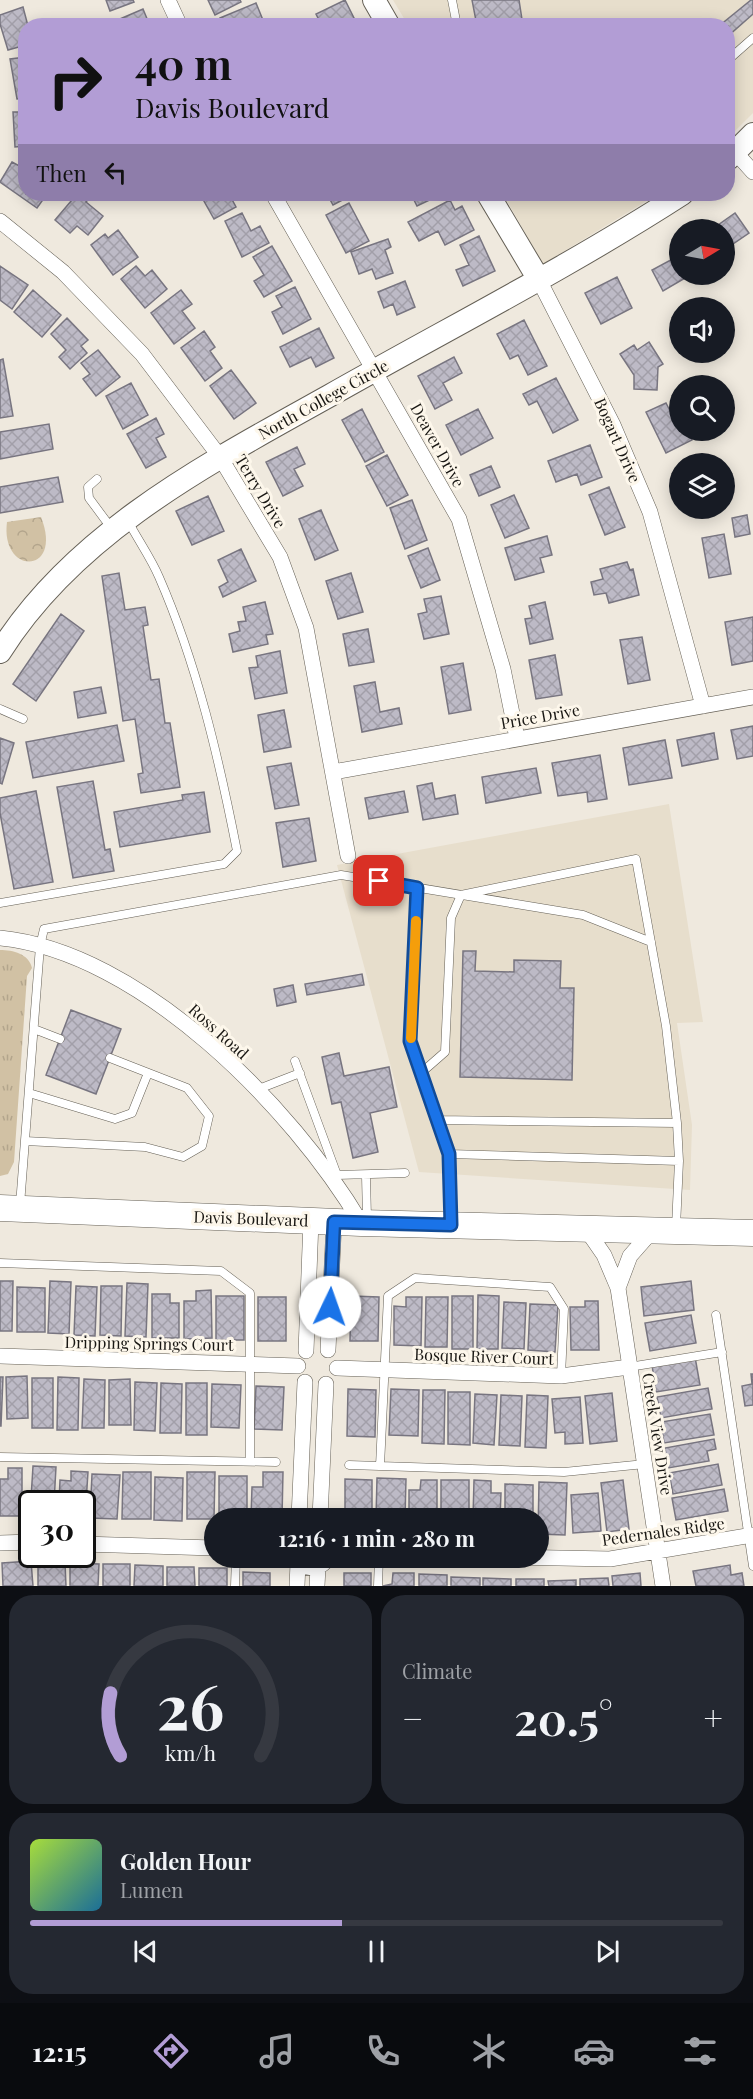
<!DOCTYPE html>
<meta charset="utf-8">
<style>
:root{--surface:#171b24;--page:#242831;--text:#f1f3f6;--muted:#9ea1a6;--line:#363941;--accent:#b29dd5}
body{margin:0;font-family:"Playfair Display",serif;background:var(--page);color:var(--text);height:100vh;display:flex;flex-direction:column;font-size:22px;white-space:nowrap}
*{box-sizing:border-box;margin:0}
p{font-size:20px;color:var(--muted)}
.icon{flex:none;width:33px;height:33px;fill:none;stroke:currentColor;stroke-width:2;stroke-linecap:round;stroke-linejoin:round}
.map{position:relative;height:1586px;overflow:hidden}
.details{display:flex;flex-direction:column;gap:9px;padding:9px;background:#0d0f14;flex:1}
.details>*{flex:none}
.guide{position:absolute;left:18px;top:18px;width:717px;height:183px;border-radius:24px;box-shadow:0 3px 15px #0003;background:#b29dd5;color:#111;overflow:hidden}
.needle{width:39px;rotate:80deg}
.tools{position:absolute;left:669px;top:219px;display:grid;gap:12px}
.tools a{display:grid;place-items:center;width:66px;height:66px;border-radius:50%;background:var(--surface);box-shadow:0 3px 15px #0003;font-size:30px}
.speed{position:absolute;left:18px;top:1490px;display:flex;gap:12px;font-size:30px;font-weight:700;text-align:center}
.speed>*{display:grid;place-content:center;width:78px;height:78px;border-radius:50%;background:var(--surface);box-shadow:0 3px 15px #0003;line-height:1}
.speed .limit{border:3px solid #111;border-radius:9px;background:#fff;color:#111}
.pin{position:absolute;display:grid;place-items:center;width:51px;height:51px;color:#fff;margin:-26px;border-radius:12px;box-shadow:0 3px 9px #0006}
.me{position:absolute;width:66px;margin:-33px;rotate:3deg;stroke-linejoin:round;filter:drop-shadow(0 0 4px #0008)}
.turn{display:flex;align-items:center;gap:21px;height:126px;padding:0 18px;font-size:27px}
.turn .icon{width:78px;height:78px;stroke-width:2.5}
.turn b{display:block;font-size:42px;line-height:51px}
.then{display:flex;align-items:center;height:57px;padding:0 18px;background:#0003;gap:12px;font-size:22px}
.big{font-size:45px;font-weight:700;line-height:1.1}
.details .widget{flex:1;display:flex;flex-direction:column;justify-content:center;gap:9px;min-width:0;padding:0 21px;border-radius:24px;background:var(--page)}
.details .dial{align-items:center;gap:0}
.dial svg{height:156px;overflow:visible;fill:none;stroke:var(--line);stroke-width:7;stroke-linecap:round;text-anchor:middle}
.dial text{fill:var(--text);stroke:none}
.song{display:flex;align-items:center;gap:18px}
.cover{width:72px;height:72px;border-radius:9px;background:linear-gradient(135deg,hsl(80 70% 55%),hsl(200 70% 35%))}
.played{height:6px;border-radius:3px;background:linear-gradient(90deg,var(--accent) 45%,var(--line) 45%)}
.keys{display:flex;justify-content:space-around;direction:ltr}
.heat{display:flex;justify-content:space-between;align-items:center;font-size:33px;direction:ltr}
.details .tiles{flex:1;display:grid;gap:9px;grid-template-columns:1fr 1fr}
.widget:last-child{grid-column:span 2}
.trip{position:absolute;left:204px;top:1508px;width:345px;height:60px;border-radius:30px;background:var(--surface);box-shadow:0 3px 15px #0003;font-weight:700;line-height:60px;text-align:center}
.dock{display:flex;height:96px;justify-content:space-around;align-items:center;background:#090b0e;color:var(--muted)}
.dock .icon{width:42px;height:42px}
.dock .selected{color:var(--accent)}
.dock b{font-size:27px;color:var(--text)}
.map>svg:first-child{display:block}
</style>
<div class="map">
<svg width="753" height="1586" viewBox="0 0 753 1586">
<defs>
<pattern id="grass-tufts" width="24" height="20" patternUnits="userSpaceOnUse" patternTransform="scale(1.5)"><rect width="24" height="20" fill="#d1c1a4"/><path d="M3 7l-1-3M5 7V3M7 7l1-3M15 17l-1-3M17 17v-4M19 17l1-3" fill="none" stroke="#b3a58c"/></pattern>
<pattern id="park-crowns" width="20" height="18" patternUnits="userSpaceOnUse" patternTransform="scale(1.5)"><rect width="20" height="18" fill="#d1c1a4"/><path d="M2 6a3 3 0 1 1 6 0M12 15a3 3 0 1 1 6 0" fill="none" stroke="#b3a58c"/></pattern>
<pattern id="building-cross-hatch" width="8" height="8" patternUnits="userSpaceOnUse" patternTransform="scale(1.5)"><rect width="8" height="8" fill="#bdbac6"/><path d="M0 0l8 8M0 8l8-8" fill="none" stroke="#a29fa9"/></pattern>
</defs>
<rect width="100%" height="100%" fill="#efe9de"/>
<path fill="#e7decc" d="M393,0H753V113L728,138V26L408,25Z
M503,194H658L543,264Z
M669,804L703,1022L677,1023L692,1125L690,1190L419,1172L337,865Z"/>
<path fill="url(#grass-tufts)" d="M0,950C13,950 29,954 32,968L27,976L14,1162L8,1174L0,1176Z"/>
<path fill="url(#park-crowns)" d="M41,517C64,575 0,576 7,522Z"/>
<path fill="url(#building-cross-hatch)" stroke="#787580" stroke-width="1.5" d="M106,0H133L134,2L110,11Z
M208,0H240L241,2L215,15Z
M345,0L358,26H322L316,14Z
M472,0H519L523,26H477Z
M751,0H753V14L728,36V26H719Z
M256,3L265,25L223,26L220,18Z
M23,7L28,26H26V45L8,50L0,24V15Z
M143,9L150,26H123L120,19Z
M26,57V98L17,99L10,59Z
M13,112H26V146L15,147Z
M12,162L21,167L26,164V194H47L37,208L0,182Z
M77,194L91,196L86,202L103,216L88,235L77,226L70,233L55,220Z
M200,194H229L236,207L214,219Z
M327,194H351L352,195L333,205Z
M411,194H442L417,206Z
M450,200L455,210L462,206L474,230L445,245L438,231L419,241L408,222Z
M349,203L369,241L346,253L326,215Z
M242,213L251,231L260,226L269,243L242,257L225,221Z
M735,213L749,233L724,250V230H711Z
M118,230L138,257L113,275L91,245L105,234L108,238Z
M479,236L495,271L463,286L456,270L469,265L460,245Z
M388,239L391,247L385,250L393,273L376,279L372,269L359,274L351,252Z
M272,246L292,281L264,297L254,281L264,275L253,257Z
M680,255V274H692L663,291L652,270Z
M0,266L28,285L12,309L0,300Z
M136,266L145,276L152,270L167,289L145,308L121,279Z
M617,277L632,308L601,324L585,293Z
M405,281L415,307L397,315L393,304L384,308L378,292Z
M295,287L311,319L283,334L272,312L282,307L276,296Z
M33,290L61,315L42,337L14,312Z
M181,290L192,304L182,311L195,328L174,344L151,313Z
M67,318L88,340L81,346L87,353L70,369L59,357L66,350L51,334Z
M524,320L547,366L528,375L518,355L510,359L497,334Z
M319,328L334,358L316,367L311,357L290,367L280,347Z
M204,331L215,347L210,351L222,368L205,381L181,348Z
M649,342L663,364L658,367L657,390L634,389V375L620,354L634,345L637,350Z
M98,350L120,377L96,396L83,379L90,374L81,363Z
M454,357L462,373L443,383L452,400L435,409L418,376Z
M3,359L13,416L0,418V360Z
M231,370L256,403L234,419L210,386Z
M556,378L578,420L553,433L537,401L529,405L523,394Z
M131,383L148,415L123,429L106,396Z
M666,403L680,430H688L692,440L666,453L646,412Z
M362,409L384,452L365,462L342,420Z
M478,409L493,438L461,455L446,425Z
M156,418L164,434L156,438L166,457L146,468L127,434Z
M49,424L53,449L0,459V432Z
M590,445L602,477L581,485L577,474L556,482L548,461Z
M297,447L305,464L294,469L303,486L283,496L266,462Z
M387,455L408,495L387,506L366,466Z
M491,466L500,487L479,496L470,475Z
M58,477L63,502L0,513V487Z
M609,487L625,527L605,535L589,495Z
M514,495L529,528L505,538L491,505Z
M208,496L224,531L192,545L176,511Z
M412,500L427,540L405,549L390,508Z
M321,510L338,550L315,560L299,519Z
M747,515L750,534L735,537L732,518Z
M724,534L731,574L709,578L702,538Z
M547,536L552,555L540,558L544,572L515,580L505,548Z
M428,548L440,580L421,588L408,556Z
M241,549L256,581L223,597L219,587L228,582L218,560Z
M627,562L630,570L633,569L639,595L609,603L606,593L594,595L591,582L603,579L600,569Z
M119,573L125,610L145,607L148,625L143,626L151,680L159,679L165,723H170L180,787L141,793L138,774L143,773L135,719L123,721L102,576Z
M351,573L363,612L338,619L326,581Z
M441,596L449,634L424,639L418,614L427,612L424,599Z
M265,602L273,634L266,635L268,644L233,652L229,634L240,631L238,622L246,621L243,607Z
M545,602L553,639L530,644L525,619L532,618L529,606Z
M61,614L84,631L36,701L13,684Z
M753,617V661L732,665L725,622Z
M368,629L374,662L349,666L343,634Z
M642,637L650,680L628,684L620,640Z
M280,651L287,693L255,699L249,668L258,667L256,656Z
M555,655L562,695L536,699L529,660Z
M463,663L471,710L449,714L441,667Z
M375,682L380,712L399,708L402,724L362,732L354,686Z
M101,687L106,713L78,718L74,692Z
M284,710L291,747L264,752L258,715Z
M117,725L124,761L33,778L26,742Z
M753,726V756L737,759L731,730Z
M714,733L718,759L682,766L677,740Z
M0,738L14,743L2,784L0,783Z
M665,740L672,778L629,785L623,748Z
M600,755L607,799L588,802L587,792L558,796L552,763Z
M291,763L299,805L275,809L267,767Z
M536,768L541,793L486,803L482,777Z
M93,781L105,850L110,849L114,871L73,878L57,787Z
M432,783L435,799L455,795L458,814L423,820L417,786Z
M36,791L53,882L14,889L0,813V798Z
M404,791L408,812L369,819L365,798Z
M204,792L210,832L120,847L114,812L183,800L182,795Z
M309,818L316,861L283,867L276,823Z
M463,951H476L475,971L514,972V960L561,961L560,988H574L572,1080L460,1077Z
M362,974L364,985L307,995L305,984Z
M293,985L296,1002L277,1006L274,989Z
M71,1010L121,1029L96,1094L46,1075Z
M339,1053L344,1076L389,1067L397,1107L370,1113L378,1152L353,1158L341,1102L332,1104L322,1057Z
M0,1281H13L12,1331H0Z
M50,1281L71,1282L69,1334L48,1333Z
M691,1281L694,1310L644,1316L641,1287Z
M127,1283L148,1284L146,1337L125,1336Z
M76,1286L97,1287L95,1336L74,1335Z
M101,1286H122L121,1336L100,1335Z
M17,1287L45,1288V1332H17Z
M211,1290L212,1338L184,1339V1301H196V1291Z
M152,1294H170V1303H179V1338H152Z
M478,1295L499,1296L498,1349H477Z
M216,1296H244V1340H216Z
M351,1296L379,1297L378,1341H350Z
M452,1296H473V1349H452Z
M258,1297H286V1341H258Z
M406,1297H422L421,1346L394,1345V1306L406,1307Z
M426,1297H448L447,1347H425Z
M585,1301H598L599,1350H571L570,1307H585Z
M504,1302L526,1303L524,1349L502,1348Z
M530,1304L558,1305L555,1352L528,1350Z
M691,1315L696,1343L650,1351L645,1323Z
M695,1357L700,1385L656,1392L652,1365Z
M751,1374H753V1405L745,1406L742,1386L752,1384Z
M27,1376L28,1418L7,1419L6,1377Z
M0,1377H3L1,1426H0Z
M58,1377L79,1378L78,1430H57Z
M32,1378H53V1428H32Z
M84,1379L105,1380L104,1428H82Z
M130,1379L131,1425H109V1380Z
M135,1382L157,1383L155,1431L134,1430Z
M161,1383L182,1384L181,1433H160Z
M186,1383H207V1435H186Z
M212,1384L241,1385L239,1428L211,1427Z
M256,1386L284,1387L282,1430L254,1429Z
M708,1388L712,1409L661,1418L657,1397Z
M348,1389L376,1390L375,1437L347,1436Z
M391,1389L419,1390L418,1436L389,1435Z
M423,1390H445L444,1444L422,1443Z
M448,1392H470V1445L448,1444Z
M612,1393L617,1441L590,1444L585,1396Z
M475,1394L497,1395L494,1445L473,1443Z
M501,1395L522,1396L520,1446L499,1445Z
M527,1395L548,1396L546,1448L525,1447Z
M580,1397L583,1443L565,1444V1432L555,1433L552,1399Z
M710,1414L714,1435L664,1443L661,1422Z
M714,1439L716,1449L707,1451L709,1461L668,1468L665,1448Z
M718,1464L722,1485L673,1494L669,1473Z
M33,1466L56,1467L54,1503H32V1515H30Z
M8,1468H22V1516H0V1479H8Z
M71,1471L88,1472L85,1518H82V1503H59L60,1480L71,1481Z
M123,1472H151V1519H122Z
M187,1472H215L214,1519H187Z
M263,1472H283L282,1518H251L252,1487H263Z
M92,1474L120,1475L117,1519L90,1518Z
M219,1476H247V1518H219Z
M155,1477L183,1478L182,1521L154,1520Z
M377,1478L406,1479L405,1518H376Z
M345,1479L372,1480V1518H345Z
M421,1480H437V1518H409V1490H420Z
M441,1480H469V1518H441Z
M474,1480L491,1481V1493H501L500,1518H473Z
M623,1480L629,1529L607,1532L601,1483Z
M539,1482L567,1483L565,1535L538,1534Z
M505,1484L533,1485V1518H505Z
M724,1489L728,1511L676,1520L672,1498Z
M598,1493L601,1531L573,1533L571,1495Z
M31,1561L33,1586H3L2,1563Z
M65,1563L66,1586H38V1564Z
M70,1563L99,1564L98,1586H70Z
M103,1564H130V1586H103Z
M135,1565L163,1566V1586H134Z
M730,1565L731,1575L742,1573L744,1586H696L693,1571Z
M167,1567H194L195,1586H167Z
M199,1568H227V1586H199Z
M243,1572L270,1573V1586H243Z
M344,1573H371V1586H344Z
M393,1573H414V1586H383L392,1584Z
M640,1573L641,1586H613L612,1576Z
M419,1574L447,1575V1586H419Z
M451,1577L480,1578V1586H451Z
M483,1578L511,1579V1586H483Z
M608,1578L609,1586H580V1579Z
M516,1579H544V1586H516Z
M576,1580V1586H549L548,1581Z"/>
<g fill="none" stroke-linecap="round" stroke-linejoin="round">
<g stroke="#656056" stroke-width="9">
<path id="lane" d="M452,0L457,26
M728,60L753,38
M97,479L88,487L89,498L112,529
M0,709L23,719
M417,888L410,1041L449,1154L451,1221
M0,903L224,864L237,851C219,759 197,664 159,577C151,558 138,540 128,521
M34,1029L60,1039
M295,1061L337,1175L405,1173
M421,1073L445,1052L451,918L461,895L636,859L666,1026L677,1123
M256,1090L300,1073
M29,1093L115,1119L132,1113L148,1073
M437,1120L677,1123L679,1161L676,1227
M25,1141L145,1147L183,1157L202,1146L209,1116L187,1088L110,1058
M449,1154L679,1161
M366,1176L367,1218
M20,1205L40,946L44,929L341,875L583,915L651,942
M0,1263L221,1271L250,1293V1461
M716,1315L753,1566
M629,1367L722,1352
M0,1457L276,1462
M349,1465L564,1472L645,1464
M380,1466L388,1296L415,1278L550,1287L564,1309L561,1376
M235,1586L236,1557
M378,1586L379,1557"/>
</g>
<g stroke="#656056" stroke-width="16">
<path id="street" d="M168,0L180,26
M735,152L753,172
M273,194L459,519L503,669L517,738
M0,221L63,272L142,354L220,457L280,557L306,628L348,856
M538,278L613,425L650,512L703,706
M333,772L753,697
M0,938C141,952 292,1107 361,1223
M586,1229L604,1255L618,1288L663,1586
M618,1288L630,1256L652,1231
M328,1350L334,1222
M306,1351L311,1221
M0,1356L298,1366
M337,1368L561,1376L629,1367
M299,1518L305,1382
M320,1518L326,1384
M0,1543L32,1542
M82,1544L214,1548
M293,1557C303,1571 319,1572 329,1557
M506,1557L610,1559L753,1535
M297,1586L298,1563
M317,1586L318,1567"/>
</g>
<g stroke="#656056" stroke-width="24">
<path id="secondary" d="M374,0L389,26
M728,159L753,134
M488,194L538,278
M0,652C75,532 209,463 329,396C447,329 569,267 682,194"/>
</g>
<g stroke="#656056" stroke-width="27">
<path id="primary" d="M0,1208L361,1223L753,1233"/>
</g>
<use href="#lane" stroke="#fff" stroke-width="8"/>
<use href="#street" stroke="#fff" stroke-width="15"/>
<use href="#secondary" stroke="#fff" stroke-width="22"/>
<use href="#primary" stroke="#fff" stroke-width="26"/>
</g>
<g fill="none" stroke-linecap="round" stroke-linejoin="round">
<g stroke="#114b97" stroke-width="15">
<path id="route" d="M330,1307L334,1222L451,1225L449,1154L410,1041L417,888L379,881"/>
</g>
<use href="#route" stroke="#1a73e8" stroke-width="10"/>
<path stroke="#f59e0b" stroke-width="10" d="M411,1038L416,921"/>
</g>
<g text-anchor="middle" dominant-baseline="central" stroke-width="6" stroke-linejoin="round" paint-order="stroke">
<g font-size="16" fill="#191713" stroke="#fdf7eb">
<text transform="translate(323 399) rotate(-29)">North College Circle</text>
<text transform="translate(618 440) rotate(66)">Bogart Drive</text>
<text transform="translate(438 445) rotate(61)">Deaver Drive</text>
<text transform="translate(261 491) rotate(59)">Terry Drive</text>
<text transform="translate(540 716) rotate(-10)">Price Drive</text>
<text transform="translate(219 1031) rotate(42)">Ross Road</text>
<text transform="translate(251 1218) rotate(2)">Davis Boulevard</text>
<text transform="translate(149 1343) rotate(1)">Dripping Springs Court</text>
<text transform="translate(484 1356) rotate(2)">Bosque River Court</text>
<text transform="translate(658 1434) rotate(81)">Creek View Drive</text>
<text transform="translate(663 1531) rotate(-8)">Pedernales Ridge</text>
</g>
</g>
</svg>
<div class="tools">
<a><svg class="needle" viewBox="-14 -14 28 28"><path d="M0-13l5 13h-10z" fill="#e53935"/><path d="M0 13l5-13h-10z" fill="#9ea1a6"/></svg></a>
<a><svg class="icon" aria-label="sound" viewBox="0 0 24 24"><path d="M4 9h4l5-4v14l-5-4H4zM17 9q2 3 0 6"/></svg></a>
<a><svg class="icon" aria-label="search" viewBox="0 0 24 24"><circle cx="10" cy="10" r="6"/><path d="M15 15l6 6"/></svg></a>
<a><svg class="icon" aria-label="layers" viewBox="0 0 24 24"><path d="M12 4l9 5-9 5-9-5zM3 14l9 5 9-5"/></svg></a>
</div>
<div class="speed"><div class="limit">30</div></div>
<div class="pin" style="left:379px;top:881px;background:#d93025"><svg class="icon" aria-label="arrive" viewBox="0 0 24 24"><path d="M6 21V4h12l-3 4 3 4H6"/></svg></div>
<svg class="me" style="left:330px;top:1307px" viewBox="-20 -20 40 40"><circle r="19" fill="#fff"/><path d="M0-13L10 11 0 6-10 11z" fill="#1a73e8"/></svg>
<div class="trip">12:16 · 1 min · 280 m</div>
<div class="guide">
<div class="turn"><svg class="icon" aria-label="right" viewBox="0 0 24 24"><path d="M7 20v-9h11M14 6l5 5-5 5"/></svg><div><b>40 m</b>Davis Boulevard</div></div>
<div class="then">Then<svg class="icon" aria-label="left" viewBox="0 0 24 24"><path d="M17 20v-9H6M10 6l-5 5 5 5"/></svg></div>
</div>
</div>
<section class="details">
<div class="tiles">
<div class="widget dial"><svg viewBox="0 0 100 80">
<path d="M14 69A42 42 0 1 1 86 69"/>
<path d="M14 69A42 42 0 0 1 9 37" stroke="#b29dd5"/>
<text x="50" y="56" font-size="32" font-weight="700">26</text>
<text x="50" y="72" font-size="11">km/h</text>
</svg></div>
<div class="widget"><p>Climate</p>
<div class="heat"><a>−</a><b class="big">20.5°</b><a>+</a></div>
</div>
<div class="widget">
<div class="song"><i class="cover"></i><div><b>Golden Hour</b><p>Lumen</p></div></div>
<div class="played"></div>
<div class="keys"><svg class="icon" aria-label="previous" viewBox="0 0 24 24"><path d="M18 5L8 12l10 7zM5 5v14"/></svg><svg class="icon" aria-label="pause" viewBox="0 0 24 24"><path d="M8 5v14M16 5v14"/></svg><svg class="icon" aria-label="next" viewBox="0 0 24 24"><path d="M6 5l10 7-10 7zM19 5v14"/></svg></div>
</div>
</div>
</section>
<nav class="dock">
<b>12:15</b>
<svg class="icon selected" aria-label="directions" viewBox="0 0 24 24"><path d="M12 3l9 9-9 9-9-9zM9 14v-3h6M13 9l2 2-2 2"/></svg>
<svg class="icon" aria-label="music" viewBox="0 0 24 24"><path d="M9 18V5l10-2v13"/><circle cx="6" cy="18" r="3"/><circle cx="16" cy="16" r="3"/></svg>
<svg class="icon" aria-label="phone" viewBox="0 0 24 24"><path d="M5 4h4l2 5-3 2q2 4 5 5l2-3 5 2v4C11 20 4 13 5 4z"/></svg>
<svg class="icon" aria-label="climate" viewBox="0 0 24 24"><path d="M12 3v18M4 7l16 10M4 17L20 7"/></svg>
<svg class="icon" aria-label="car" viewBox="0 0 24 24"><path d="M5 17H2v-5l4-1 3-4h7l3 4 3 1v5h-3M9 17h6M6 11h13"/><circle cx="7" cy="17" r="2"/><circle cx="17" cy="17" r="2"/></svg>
<svg class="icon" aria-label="filters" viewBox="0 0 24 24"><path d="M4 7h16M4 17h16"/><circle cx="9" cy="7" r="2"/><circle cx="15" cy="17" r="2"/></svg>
</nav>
